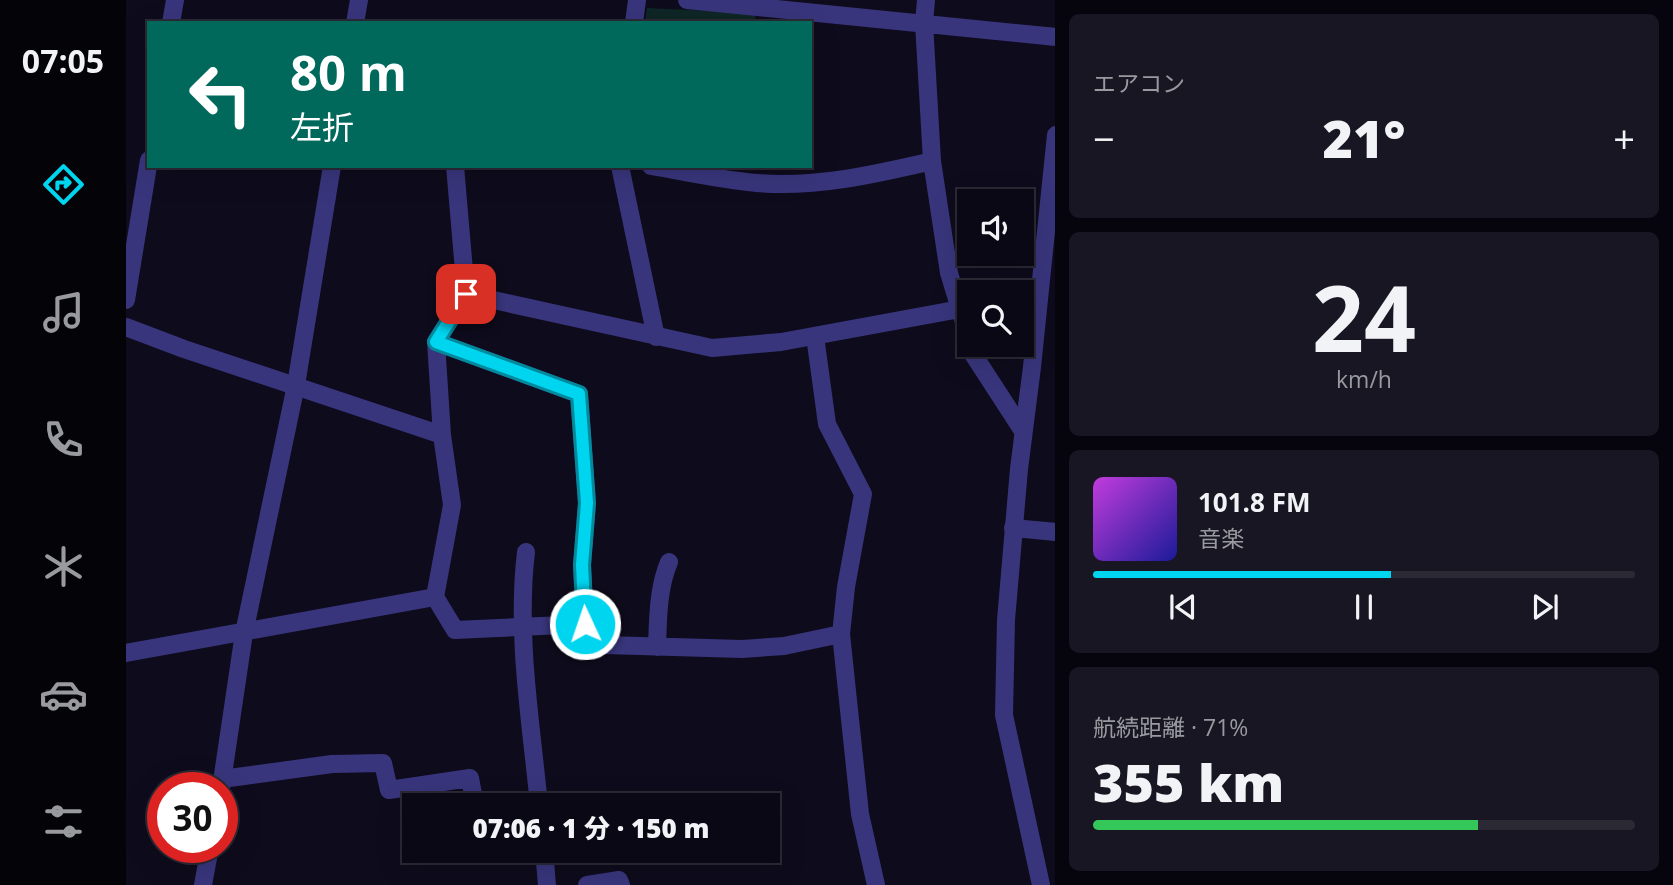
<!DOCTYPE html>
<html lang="ja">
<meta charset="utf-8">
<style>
:root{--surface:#0a0815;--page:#181622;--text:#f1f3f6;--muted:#999aa0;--line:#2a2934;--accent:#00d5f0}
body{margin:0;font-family:"Open Sans","Noto Sans JP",sans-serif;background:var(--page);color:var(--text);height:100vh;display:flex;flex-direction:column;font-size:26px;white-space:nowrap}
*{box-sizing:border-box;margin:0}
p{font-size:23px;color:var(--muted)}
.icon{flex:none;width:38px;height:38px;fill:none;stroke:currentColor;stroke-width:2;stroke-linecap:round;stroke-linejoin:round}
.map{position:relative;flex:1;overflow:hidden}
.drawer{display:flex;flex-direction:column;gap:14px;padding:14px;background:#06040c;width:618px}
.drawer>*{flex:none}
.guide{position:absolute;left:21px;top:21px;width:665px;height:147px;border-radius:0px;box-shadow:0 7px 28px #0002,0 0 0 2px var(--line);background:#00695c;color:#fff;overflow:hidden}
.fabs{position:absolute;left:831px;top:189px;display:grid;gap:14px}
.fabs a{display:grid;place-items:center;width:77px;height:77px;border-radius:0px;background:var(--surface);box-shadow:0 7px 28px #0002,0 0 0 2px var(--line);font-size:35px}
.speed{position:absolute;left:21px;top:772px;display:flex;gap:14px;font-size:35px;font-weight:700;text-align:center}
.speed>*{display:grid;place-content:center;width:91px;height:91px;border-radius:50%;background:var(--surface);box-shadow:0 7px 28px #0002,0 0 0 2px var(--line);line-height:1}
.speed .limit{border:10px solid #d22;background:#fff;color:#111}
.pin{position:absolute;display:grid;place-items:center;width:60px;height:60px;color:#fff;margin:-30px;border-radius:14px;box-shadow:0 4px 10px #0006}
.me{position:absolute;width:77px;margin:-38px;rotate:357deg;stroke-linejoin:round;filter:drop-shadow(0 0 5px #0008)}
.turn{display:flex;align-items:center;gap:24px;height:147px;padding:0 28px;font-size:32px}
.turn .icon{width:91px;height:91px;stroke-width:2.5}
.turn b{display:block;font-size:49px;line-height:60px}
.big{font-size:52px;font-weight:800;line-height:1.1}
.drawer .tile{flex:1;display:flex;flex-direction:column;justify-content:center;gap:10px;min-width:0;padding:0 24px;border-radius:10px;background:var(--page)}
.drawer .dial{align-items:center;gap:0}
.dial b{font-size:91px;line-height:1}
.song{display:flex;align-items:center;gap:21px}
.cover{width:84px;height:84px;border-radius:10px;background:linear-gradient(135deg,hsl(290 70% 55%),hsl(240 70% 35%))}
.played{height:7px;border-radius:4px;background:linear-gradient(90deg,var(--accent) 55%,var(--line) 55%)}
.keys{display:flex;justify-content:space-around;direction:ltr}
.heat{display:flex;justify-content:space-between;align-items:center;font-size:38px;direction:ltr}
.charge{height:10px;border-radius:5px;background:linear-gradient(90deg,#34c759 71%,var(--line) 0)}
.trip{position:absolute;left:276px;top:793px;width:378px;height:70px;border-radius:0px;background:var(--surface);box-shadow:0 7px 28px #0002,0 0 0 2px var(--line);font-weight:800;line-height:70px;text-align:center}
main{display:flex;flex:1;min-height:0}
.tab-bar{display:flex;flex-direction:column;width:126px;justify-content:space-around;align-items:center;background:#040308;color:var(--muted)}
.tab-bar .icon{width:49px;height:49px}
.tab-bar .on{color:var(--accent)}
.tab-bar b{font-size:32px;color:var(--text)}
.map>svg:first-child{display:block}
</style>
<main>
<nav class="tab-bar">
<b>07:05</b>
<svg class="icon on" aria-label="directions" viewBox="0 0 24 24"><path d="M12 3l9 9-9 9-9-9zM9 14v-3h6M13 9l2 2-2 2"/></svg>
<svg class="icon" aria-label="music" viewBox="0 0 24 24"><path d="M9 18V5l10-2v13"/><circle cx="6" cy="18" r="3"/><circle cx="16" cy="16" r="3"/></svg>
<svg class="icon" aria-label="phone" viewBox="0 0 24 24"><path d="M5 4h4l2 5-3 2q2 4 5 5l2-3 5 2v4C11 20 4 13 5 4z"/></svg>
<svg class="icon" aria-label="climate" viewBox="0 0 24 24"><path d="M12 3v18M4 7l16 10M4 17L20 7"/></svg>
<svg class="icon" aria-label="car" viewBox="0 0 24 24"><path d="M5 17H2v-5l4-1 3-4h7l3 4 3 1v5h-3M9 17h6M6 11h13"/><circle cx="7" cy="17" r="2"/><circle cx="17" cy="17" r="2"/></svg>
<svg class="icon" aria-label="filters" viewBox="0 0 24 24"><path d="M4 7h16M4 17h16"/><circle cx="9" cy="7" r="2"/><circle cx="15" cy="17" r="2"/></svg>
</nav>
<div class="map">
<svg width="930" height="885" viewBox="0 0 930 885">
<rect width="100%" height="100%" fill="#0e0b1c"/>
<path fill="#0e2625" d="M521,8L630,13L629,23H519Z"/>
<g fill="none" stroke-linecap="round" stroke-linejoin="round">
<path stroke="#38357c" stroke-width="18" d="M561,0L930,37
M800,0L798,23L806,161L823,273L844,342
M45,23L49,0
M508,23L511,0
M329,166L340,294L310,342L316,435L326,505L309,597L329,630L459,624L479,645L616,649L658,646L715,634
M494,166L530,337
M525,166C560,172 596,180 631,183C690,188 750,174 806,161
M340,294L586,348L655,342L834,309
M0,300L23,160
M0,327L58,349L316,435
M689,336L701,424L737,494L720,587L715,634L734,814L750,885
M310,342L453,394L461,504L456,565L459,624
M844,345L847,354L897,431
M887,528L930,532
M400,552C390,635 405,722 413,805
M531,647C532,618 532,588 543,562
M0,653L309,597
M96,779L206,764L257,763L263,790L344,778L349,805
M418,850L421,885
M461,885L493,880L495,885"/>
<path stroke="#38357c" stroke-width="18" d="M229,23L233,0
M95,788L118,633L170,385L206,166
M77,885L84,847
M915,885L878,715L880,620L893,469L906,367L930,135"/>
</g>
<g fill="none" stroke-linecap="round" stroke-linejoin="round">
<g stroke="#008a9c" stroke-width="18">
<path id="route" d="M340,294L310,342L453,394L461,503L456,565L459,624"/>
</g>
<use href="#route" stroke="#00d5f0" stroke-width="12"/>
</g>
</svg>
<div class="fabs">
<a><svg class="icon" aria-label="sound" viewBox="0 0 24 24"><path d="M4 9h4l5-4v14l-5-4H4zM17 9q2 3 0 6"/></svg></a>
<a><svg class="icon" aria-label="search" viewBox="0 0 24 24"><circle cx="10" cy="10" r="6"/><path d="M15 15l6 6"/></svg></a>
</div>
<div class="speed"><div class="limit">30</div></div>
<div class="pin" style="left:340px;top:294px;background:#d93025"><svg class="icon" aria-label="arrive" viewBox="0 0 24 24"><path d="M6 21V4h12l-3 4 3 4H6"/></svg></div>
<svg class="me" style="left:459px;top:624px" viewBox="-20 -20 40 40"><circle r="17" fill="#00d5f0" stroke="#fff" stroke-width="3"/><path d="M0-11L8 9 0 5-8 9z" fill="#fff"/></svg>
<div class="trip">07:06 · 1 分 · 150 m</div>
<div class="guide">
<div class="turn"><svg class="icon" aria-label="left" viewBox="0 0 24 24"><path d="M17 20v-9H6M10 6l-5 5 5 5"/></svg><div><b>80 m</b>左折</div></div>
</div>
</div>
<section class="drawer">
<div class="tile"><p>エアコン</p>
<div class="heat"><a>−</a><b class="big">21°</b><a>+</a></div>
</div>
<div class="tile dial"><b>24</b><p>km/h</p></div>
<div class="tile">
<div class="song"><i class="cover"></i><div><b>101.8 FM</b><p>音楽</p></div></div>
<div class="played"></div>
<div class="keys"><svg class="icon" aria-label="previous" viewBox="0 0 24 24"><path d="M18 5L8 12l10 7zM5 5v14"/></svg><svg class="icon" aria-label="pause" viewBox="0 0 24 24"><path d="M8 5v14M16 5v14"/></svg><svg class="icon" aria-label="next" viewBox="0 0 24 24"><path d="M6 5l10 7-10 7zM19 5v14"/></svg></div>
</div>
<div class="tile"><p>航続距離 · 71%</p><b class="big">355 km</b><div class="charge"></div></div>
</section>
</main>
